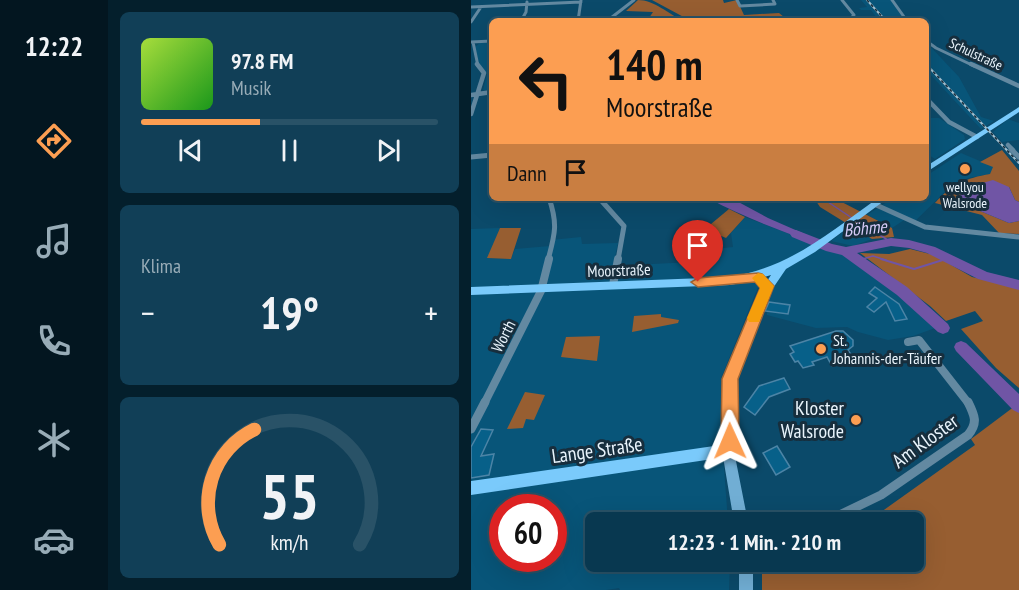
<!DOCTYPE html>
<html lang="de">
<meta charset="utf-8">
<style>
:root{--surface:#083850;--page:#113f57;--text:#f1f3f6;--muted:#98acb7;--line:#295267;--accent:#fc9e52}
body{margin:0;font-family:"PT Sans Narrow",sans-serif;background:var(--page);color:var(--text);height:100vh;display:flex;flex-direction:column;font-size:22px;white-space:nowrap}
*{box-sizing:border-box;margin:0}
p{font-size:20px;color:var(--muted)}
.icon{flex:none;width:33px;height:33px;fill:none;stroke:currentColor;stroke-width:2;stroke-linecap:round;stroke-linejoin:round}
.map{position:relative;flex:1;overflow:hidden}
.panel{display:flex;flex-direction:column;gap:12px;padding:12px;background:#041f2c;width:363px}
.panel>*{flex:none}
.hud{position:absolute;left:18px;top:18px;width:440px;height:183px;border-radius:9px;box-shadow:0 6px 24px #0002,0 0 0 2px var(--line);background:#fc9e52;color:#111;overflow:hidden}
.speed{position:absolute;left:18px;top:494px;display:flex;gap:12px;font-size:30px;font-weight:700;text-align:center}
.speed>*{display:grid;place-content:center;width:78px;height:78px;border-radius:50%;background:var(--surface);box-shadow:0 6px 24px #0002,0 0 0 2px var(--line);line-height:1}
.speed .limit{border:9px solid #d22;background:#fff;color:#111}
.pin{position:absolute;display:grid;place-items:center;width:51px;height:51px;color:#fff;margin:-62px -26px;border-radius:50% 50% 50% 0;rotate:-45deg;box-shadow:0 0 6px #0007}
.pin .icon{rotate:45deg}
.me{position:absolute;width:66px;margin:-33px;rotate:359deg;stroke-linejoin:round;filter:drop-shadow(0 0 4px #0008)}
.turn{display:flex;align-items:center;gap:21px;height:126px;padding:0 18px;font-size:27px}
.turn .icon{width:78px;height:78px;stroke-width:2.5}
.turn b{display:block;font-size:42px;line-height:51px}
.then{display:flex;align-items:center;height:57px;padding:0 18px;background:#0003;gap:12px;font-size:22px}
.big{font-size:45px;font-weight:700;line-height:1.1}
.panel .tile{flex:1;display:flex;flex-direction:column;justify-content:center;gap:9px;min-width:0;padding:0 21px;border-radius:9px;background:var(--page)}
.panel .dial{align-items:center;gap:0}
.dial svg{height:156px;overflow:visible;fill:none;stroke:var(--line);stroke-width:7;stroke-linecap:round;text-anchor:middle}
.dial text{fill:var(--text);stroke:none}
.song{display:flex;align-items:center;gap:18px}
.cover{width:72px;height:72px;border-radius:9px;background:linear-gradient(135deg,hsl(80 70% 55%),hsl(120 70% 35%))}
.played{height:6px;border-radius:3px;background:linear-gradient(90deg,var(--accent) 40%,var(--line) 40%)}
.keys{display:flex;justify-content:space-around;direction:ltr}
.heat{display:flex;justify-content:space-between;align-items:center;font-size:33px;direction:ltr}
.trip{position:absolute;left:114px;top:512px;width:339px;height:60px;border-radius:9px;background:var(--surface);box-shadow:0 6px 24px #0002,0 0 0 2px var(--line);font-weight:700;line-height:60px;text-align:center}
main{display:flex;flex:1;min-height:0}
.tab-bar{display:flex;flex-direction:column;width:108px;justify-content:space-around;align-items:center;background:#031620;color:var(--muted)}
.tab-bar .icon{width:42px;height:42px}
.tab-bar .current{color:var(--accent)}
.tab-bar b{font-size:27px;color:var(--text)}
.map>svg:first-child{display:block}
</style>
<main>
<nav class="tab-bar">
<b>12:22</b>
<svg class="icon current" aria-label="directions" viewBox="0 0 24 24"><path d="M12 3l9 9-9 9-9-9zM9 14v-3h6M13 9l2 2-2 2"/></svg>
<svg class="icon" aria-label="music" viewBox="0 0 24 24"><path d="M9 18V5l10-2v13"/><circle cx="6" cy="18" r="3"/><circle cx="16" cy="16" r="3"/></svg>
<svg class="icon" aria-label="phone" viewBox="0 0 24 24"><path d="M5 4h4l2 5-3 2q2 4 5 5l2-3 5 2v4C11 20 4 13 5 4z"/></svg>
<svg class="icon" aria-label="climate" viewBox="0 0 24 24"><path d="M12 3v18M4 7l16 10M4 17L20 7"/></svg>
<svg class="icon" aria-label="car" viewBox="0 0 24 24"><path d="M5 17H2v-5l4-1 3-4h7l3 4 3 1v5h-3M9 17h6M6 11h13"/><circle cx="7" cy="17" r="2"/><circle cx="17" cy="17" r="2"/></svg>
</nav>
<section class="panel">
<div class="tile">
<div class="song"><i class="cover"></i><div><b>97.8 FM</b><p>Musik</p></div></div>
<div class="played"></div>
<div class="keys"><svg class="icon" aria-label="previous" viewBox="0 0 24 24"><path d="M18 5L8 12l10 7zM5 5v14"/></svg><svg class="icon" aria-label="pause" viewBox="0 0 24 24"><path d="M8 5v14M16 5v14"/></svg><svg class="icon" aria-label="next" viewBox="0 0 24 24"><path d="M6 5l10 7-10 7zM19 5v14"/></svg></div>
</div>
<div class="tile"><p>Klima</p>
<div class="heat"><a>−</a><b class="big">19°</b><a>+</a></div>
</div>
<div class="tile dial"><svg viewBox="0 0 100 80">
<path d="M14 69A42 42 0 1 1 86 69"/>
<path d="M14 69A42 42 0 0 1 32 10" stroke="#fc9e52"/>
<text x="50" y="56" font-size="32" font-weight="700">55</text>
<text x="50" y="72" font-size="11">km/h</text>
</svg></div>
</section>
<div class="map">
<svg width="548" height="590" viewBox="0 0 548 590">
<rect width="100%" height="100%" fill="#0b4a6a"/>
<path fill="#085579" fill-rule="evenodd" d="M390,0H420L434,21H408L400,10H390L388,8L396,7Z
M455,42L488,77L510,117L523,121L510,129L455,70Z
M9,43H21V90H12L16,74L8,64L4,47Z
M455,118H468L493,135L494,139L464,159L455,153Z
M537,119L548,123V140L531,142L522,132Z
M490,153L523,167L519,174L497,178L476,190L442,223L433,220L421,228L396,215L422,198H454L455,176Z
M274,217L340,242L339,246L292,275L250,378L251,441L257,522H124V561H259L258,590H149L148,588L135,590H0V229L29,228L17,258L40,259L44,249L79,246L80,240L110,237L111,244L147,243L142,266L221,262L224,251L262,247L260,233ZM32,507H82V558H32Z
M380,226L401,239L382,246L360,241Z
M351,248L378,257L429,294L467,327L442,336L417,340L387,332L376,327L345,328L296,315V296L315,266Z"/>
<path fill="#975e31" d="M167,0C183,0 198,14 212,21H176L182,12L155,11Z
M181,0H252L253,3L266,0L273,15L308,13L318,21H220Z
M531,150L548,171V202L544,200L538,187L485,201L538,223L548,221V234L528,233L511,215L464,203C480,185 495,178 519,174L522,167L509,162Z
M343,198H363L421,228L423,237L401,239L349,207Z
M258,209L274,217L255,238L234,229Z
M29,228H50L40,259L16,258Z
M439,249L463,255L501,277L548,288V388L525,368L490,329L512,321L504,311L475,321L459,306L389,253L418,254Z
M190,314V317L208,320L207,323L161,332L163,316Z
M129,336L126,361L90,357L95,337Z
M54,392L74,395L63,420L55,419L52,428L36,429Z
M544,406L548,411V590H291V561H442V522H396L504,445L500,439Z"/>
<path fill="#7055a5" d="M522,180L538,187L544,200L548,202V221L538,223L485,201L494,188Z
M237,198H260L297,218L345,239L340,242C305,229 270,216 237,198Z"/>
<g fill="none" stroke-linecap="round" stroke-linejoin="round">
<path stroke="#7055a5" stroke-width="1.5" d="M351,198L381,218
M386,221L420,242
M388,260L402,256L415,260
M470,260L477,258"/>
<path stroke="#7055a5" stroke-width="2" d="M410,259L443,269L475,259
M388,260L393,259"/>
<path fill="#7055a5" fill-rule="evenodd" d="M325,230L361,244L375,247L420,238L438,240L464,247L516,272L548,280V290L507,279L456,253L438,248L420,246L386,253L436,287L477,324L479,328L477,332L472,334L467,332L426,295L371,255L355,251L321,237L319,234L321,231Z
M490,341L495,343L548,394V413L542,410L485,351L483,347L485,343Z"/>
</g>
<path fill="#076089" stroke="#4c84a6" stroke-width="1.5" d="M404,287L428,304L436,319L424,321L415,302L403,312L396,307L406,298L398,293Z
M298,302L319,305L317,314L294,311Z
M365,331H372L382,340V346L377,350L383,359L361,366L356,357L341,362L343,365L332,368L327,361L324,362L319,354L323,352L319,346Z
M313,378L319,389L298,397L284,415L273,407L288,386Z
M10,429L22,430L10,456L23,454L18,475L0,478V447Z
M306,446L319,467L305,475L292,453Z"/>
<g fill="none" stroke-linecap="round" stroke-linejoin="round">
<path stroke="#6389a1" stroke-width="3" d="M266,0L269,6L304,4L302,0
M371,0L383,15L377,21
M421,0L436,21
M0,7L110,2
M50,21L55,12L56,2
M107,21L110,0
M136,21L163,0
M0,22L10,7
M454,40L465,48L503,66
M0,42L21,41
M2,42L7,66"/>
<path stroke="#6389a1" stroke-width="4.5" d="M500,64L548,86
M0,95L21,92
M454,97L478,122L506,137
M0,114L13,73L6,64
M537,145L542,150"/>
<path stroke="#6389a1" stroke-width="5" d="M540,149L548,157
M0,157L21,155
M128,198L153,226L147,260
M403,204L454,227L548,237
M77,260C84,234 87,224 78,198"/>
<path stroke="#6389a1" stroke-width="8" d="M142,285L147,259
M437,342L448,340L498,404
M13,404L70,291L78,259"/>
<path stroke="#6389a1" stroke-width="9" d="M0,429L14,402
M354,522L410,495L497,435C507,423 504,416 497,402"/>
<path fill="#71aed4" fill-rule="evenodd" d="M257,445L261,447L263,451L277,522H263L251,451L253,447Z
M268,561H282V590H268Z"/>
<path fill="#7acafb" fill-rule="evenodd" d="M548,107V112L454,173V167Z
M407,198H417L344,252L315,269L300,291L266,372L264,451L262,456L0,495V481L250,445L254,372L290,290L300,275L281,281L259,285L0,295V287L259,277C320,267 359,232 407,198Z"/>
<g stroke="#a3bfce" stroke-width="2">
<path id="rail" d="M396,0L415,21
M454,63L548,163"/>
</g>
<use href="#rail" stroke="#172e3d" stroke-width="1.5" stroke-dasharray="3" stroke-linecap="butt"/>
</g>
<path fill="#fc9e52" stroke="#a46735" stroke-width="1.5" d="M287,273L291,274L303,286L267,379L268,441L265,447L259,450L253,447L250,441L251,379L289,288L284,282L227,287L220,282L227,278Z"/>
<path fill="#f59e0b" d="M287,273L292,274L303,286L288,322H278L276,318L289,288L281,278Z"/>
<g fill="#fc9e52" stroke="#172e3d" stroke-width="2">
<circle cx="494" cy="169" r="6"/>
<circle cx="350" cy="349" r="6"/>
<circle cx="385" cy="420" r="6"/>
</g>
<g text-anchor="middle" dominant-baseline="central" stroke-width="6" stroke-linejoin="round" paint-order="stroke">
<g font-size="14" fill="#e9f4fc" stroke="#172e3d">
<text transform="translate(505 54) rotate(25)">Schulstraße</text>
</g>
<g font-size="14" fill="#e9f4fc" stroke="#172e3d">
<text x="494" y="187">wellyou<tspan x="494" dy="16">Walsrode</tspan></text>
</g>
<g font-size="16" fill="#e9f4fc" stroke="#172e3d">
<text transform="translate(148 270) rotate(-2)">Moorstraße</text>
<text transform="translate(32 336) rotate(-63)">Worth</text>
</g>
<g font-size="16" fill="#e9f4fc" stroke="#172e3d" text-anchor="start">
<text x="362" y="340">St.<tspan x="362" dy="18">Johannis-der-Täufer</tspan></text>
</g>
<g font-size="18" font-style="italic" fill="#d6cbf7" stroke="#172e3d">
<text transform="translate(394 228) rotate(-6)">Böhme</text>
</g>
<g font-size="20" fill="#e9f4fc" stroke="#172e3d" text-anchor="end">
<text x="373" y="408">Kloster<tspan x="373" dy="23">Walsrode</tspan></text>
</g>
<g font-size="20" fill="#e9f4fc" stroke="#172e3d">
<text transform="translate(454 441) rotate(-36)">Am Kloster</text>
<text transform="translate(126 450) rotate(-8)">Lange Straße</text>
</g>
</g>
</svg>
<div class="speed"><div class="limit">60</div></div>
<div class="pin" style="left:227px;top:282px;background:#d93025"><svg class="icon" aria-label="arrive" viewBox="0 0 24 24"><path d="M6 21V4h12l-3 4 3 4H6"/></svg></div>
<svg class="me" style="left:259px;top:441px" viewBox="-20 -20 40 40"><path d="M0-17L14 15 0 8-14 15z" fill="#fc9e52" stroke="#fff" stroke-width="4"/></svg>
<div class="trip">12:23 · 1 Min. · 210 m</div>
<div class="hud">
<div class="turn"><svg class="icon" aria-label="left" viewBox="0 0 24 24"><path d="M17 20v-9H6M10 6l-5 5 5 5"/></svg><div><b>140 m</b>Moorstraße</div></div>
<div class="then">Dann<svg class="icon" aria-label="arrive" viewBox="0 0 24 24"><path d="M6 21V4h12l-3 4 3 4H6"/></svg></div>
</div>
</div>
</main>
